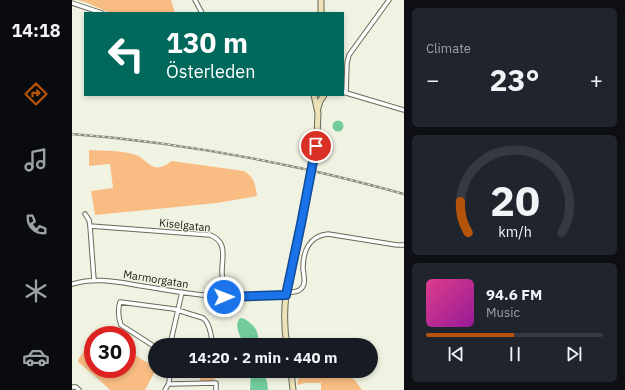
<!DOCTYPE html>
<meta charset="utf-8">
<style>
:root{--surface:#171b24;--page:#20242c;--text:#f1f3f6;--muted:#9ea1a6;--line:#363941;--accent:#b45309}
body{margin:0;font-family:"IBM Plex Sans",sans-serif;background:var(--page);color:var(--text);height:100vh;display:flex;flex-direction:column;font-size:15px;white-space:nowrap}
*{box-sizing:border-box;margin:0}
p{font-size:13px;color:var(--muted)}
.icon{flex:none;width:22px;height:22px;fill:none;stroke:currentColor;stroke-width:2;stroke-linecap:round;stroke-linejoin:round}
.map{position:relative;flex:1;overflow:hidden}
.side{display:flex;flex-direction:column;gap:8px;padding:8px;background:#0d0f14;width:221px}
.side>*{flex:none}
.top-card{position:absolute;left:12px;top:12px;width:260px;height:84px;border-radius:0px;box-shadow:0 2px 6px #0003;background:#00695c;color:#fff;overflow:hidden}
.speed{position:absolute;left:12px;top:326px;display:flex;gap:8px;font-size:20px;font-weight:700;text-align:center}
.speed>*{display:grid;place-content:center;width:52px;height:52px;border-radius:50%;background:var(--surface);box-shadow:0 2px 6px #0003;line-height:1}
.speed .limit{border:6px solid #d22;background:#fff;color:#111}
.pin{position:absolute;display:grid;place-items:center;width:34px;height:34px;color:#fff;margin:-17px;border:2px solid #fff;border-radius:50%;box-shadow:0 1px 4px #0007}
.me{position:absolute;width:44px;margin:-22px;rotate:89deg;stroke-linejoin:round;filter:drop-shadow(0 0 3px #0008)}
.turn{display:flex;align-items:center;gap:14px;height:84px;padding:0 16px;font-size:18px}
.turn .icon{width:52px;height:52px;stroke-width:2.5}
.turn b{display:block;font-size:28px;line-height:34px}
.big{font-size:30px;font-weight:700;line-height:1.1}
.side .widget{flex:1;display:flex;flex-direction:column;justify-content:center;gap:6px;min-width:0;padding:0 14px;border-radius:6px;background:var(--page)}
.side .dial{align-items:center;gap:0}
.dial svg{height:104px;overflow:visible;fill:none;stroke:var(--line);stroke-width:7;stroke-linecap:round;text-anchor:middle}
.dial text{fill:var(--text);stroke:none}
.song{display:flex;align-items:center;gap:12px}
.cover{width:48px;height:48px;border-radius:6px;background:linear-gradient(135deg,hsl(330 70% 55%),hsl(300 70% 35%))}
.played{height:4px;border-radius:2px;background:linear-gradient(90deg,var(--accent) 50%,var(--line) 50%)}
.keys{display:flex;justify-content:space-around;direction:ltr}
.heat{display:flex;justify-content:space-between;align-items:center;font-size:22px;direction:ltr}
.trip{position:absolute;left:76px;top:338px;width:230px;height:40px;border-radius:20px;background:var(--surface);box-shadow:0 2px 6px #0003;font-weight:700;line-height:40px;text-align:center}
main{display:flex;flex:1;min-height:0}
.tab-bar{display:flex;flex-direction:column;width:72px;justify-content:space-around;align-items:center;background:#090b0e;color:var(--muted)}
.tab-bar .icon{width:28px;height:28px}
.tab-bar .selected{color:var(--accent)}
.tab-bar b{font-size:18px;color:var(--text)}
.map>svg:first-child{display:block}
</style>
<main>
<nav class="tab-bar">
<b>14:18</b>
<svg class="icon selected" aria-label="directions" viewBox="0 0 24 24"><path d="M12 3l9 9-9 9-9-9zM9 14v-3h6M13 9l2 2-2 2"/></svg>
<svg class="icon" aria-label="music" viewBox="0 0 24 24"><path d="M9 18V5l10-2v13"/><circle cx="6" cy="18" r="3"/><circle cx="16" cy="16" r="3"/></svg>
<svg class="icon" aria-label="phone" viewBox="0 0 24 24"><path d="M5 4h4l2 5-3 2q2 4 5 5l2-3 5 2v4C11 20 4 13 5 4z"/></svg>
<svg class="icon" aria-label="climate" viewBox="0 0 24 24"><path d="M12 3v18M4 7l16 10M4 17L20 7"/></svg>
<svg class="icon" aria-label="car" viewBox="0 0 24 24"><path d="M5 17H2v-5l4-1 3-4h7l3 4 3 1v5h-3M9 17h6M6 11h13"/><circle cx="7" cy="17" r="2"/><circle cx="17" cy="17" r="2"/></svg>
</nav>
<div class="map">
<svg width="332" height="390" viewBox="0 0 332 390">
<rect width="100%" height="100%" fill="#f1f3e2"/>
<path fill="#f9bd83" d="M5,0H99L103,13H38L13,2Z
M17,150C31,151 50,150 64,155C71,157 75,165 83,167C89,169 95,164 100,161L172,171C183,178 183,184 185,196L145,203L23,215L19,191L41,188L38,164L17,166Z
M21,337V369H55V350L82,367L83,368V371L73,390H38C28,380 17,371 6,362V360Z
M128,371H143V379L140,381L128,382Z
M244,371H256L258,372L268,371L272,377L282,379L290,390H249V383H233L225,385L227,374Z"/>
<path fill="#72cb9b" d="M260.5 126a5.5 5.5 0 1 1 11 0a5.5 5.5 0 1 1-11 0Z
M168,318C172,318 174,320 177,322C186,329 186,334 187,345H172C169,337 161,326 168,318Z
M179,371H191L195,382L196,390H178Z"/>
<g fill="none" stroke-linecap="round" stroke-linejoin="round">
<g stroke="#68695a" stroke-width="5.5">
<path id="street" d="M123,0L130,13
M0,3L30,13
M271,92L332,110
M274,93L275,63L277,55L317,0
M13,214L17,220L18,226L22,280
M18,226L138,235C156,242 150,257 150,271C150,280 152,288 152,297
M0,284C25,277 45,282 70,286C93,290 117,294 140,296C165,298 189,293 214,295
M214,292C225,293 234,290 232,277C232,274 231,271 231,268C231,250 238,236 256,234L325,245H332
M98,345L110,292
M83,347L77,343L49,325C46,318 46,308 48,302L102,309L131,318C133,320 134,320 135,323C137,326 141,339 139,343C138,344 137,344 136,345
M98,371L97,383L99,384L144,383V390
M0,387H4L7,390
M93,390L97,383"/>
</g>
<g stroke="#68695a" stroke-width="7">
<path id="secondary" d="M249,0V13
M246,108L248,101L252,95
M215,345C212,328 212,311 214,295L237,185L245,137L246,113L242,95
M219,371L221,390"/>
</g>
<use href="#street" stroke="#fff" stroke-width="3.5"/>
<use href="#secondary" stroke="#eee2b9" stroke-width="5"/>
<g stroke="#8a8b7f" stroke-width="2.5">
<path id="rail" d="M0,134C78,140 155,152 232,169C265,176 299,185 332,194"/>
</g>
<use href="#rail" stroke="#f1f3e2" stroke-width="1" stroke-dasharray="3" stroke-linecap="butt"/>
</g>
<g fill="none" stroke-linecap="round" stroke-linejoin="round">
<g stroke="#114b97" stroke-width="10">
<path id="route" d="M152,297L214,295L229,224L244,146"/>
</g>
<use href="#route" stroke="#1a73e8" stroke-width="7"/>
</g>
<g text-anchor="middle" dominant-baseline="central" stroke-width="3" stroke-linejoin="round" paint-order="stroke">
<g font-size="11" fill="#171711" stroke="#f1f3e2">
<text transform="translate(113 225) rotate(6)">Kiselgatan</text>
<text transform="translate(84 279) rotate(9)">Marmorgatan</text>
</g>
</g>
</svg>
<div class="speed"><div class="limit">30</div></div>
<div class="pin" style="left:244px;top:146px;background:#d93025"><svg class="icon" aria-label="arrive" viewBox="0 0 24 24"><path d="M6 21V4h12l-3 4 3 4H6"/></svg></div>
<svg class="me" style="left:152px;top:297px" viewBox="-20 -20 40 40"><circle r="17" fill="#1a73e8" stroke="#fff" stroke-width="3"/><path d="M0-11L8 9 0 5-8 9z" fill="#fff"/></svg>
<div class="trip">14:20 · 2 min · 440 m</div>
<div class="top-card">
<div class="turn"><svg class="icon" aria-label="left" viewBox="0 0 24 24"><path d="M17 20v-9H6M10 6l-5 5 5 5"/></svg><div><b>130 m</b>Österleden</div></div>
</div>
</div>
<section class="side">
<div class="widget"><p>Climate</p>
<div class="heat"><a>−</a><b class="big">23°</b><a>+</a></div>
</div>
<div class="widget dial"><svg viewBox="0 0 100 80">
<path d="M14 69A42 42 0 1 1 86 69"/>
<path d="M14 69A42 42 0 0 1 8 45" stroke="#b45309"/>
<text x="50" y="56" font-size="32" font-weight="700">20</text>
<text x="50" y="72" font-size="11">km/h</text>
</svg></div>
<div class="widget">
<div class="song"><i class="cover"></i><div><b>94.6 FM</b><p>Music</p></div></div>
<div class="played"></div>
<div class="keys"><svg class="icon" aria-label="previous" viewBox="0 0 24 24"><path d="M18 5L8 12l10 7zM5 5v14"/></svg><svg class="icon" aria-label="pause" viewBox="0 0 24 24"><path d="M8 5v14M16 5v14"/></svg><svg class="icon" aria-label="next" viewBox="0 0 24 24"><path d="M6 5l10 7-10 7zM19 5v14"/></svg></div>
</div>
</section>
</main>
